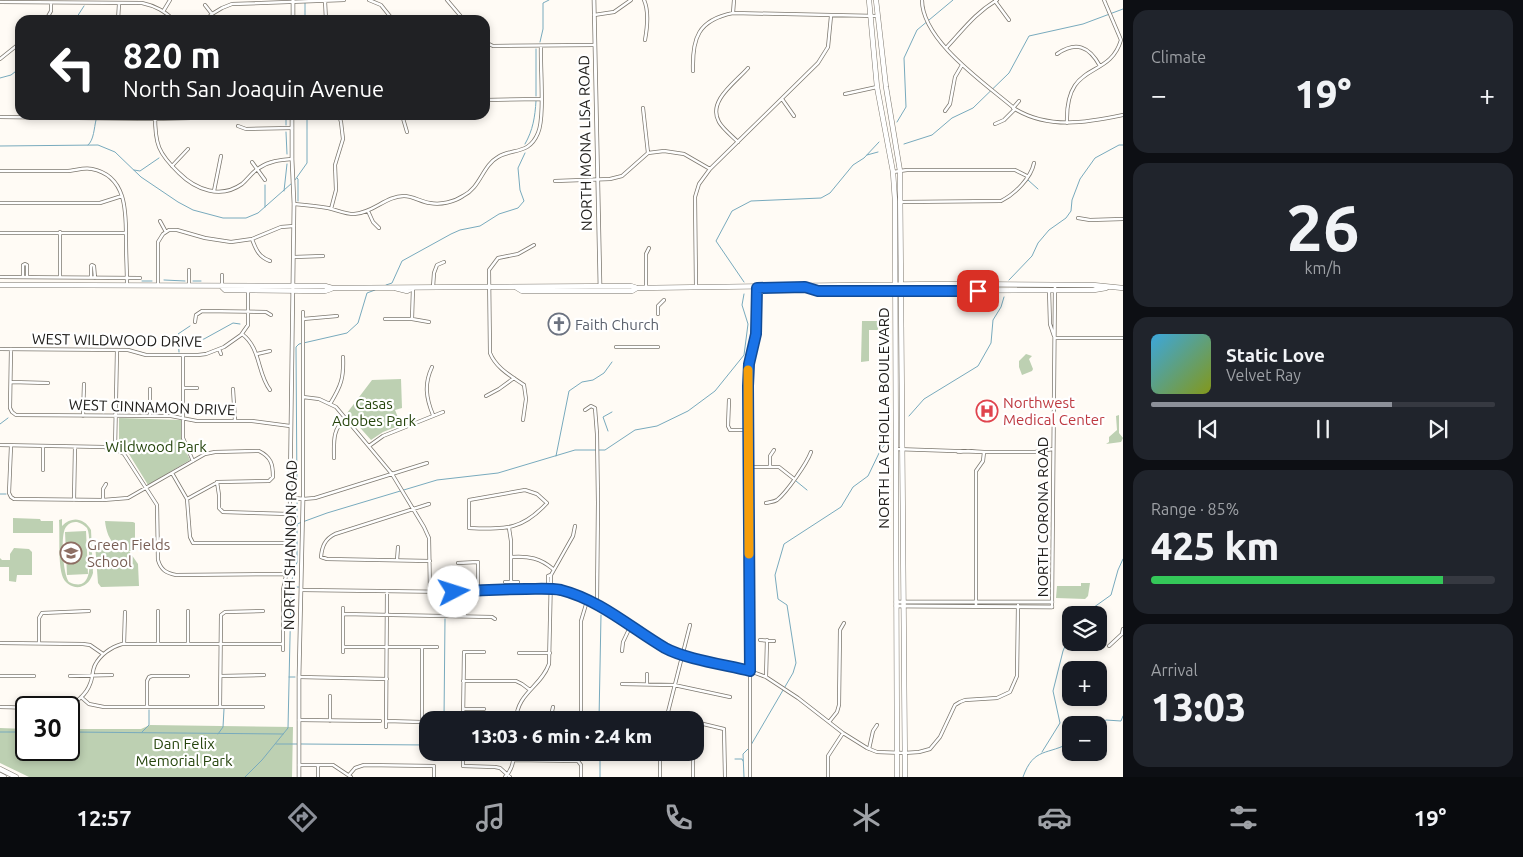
<!DOCTYPE html>
<meta charset="utf-8">
<style>
:root{--surface:#171b24;--page:#20242c;--text:#f1f3f6;--muted:#9ea1a6;--line:#363941;--accent:#8c9099}
body{margin:0;font-family:Ubuntu,sans-serif;background:var(--page);color:var(--text);height:100vh;display:flex;flex-direction:column;font-size:19px;white-space:nowrap}
*{box-sizing:border-box;margin:0}
p{font-size:16px;color:var(--muted)}
.icon{flex:none;width:28px;height:28px;fill:none;stroke:currentColor;stroke-width:2;stroke-linecap:round;stroke-linejoin:round}
.map{position:relative;flex:1;overflow:hidden}
.sheet{display:flex;flex-direction:column;gap:10px;padding:10px;background:#0d0f14;width:400px}
.sheet>*{flex:none}
.guide{position:absolute;left:15px;top:15px;width:475px;height:105px;border-radius:15px;box-shadow:0 2px 8px #0003;background:#202124;color:#fff;overflow:hidden}
.buttons{position:absolute;left:1062px;top:606px;display:grid;gap:10px}
.buttons a{display:grid;place-items:center;width:45px;height:45px;border-radius:10px;background:var(--surface);box-shadow:0 2px 8px #0003;font-size:25px}
.speed{position:absolute;left:15px;top:696px;display:flex;gap:10px;font-size:25px;font-weight:700;text-align:center}
.speed>*{display:grid;place-content:center;width:65px;height:65px;border-radius:50%;background:var(--surface);box-shadow:0 2px 8px #0003;line-height:1}
.speed .limit{border:2px solid #111;border-radius:8px;background:#fff;color:#111}
.pin{position:absolute;display:grid;place-items:center;width:42px;height:42px;color:#fff;margin:-21px;border-radius:10px;box-shadow:0 2px 8px #0006}
.me{position:absolute;width:55px;margin:-28px;rotate:85deg;stroke-linejoin:round;filter:drop-shadow(0 0 4px #0008)}
.turn{display:flex;align-items:center;gap:18px;height:105px;padding:0 25px;font-size:22px}
.turn .icon{width:65px;height:65px;stroke-width:2.5}
.turn b{display:block;font-size:35px;line-height:42px}
.big{font-size:38px;font-weight:800;line-height:1.1}
.sheet .tile{flex:1;display:flex;flex-direction:column;justify-content:center;gap:8px;min-width:0;padding:0 18px;border-radius:15px;background:var(--page)}
.sheet .dial{align-items:center;gap:0}
.dial b{font-size:65px;line-height:1}
.song{display:flex;align-items:center;gap:15px}
.cover{width:60px;height:60px;border-radius:8px;background:linear-gradient(135deg,hsl(200 70% 55%),hsl(70 70% 35%))}
.played{height:5px;border-radius:2px;background:linear-gradient(90deg,var(--accent) 70%,var(--line) 70%)}
.keys{display:flex;justify-content:space-around;direction:ltr}
.heat{display:flex;justify-content:space-between;align-items:center;font-size:28px;direction:ltr}
.charge{height:8px;border-radius:4px;background:linear-gradient(90deg,#34c759 85%,var(--line) 0)}
.trip{position:absolute;left:419px;top:711px;width:285px;height:50px;border-radius:15px;background:var(--surface);box-shadow:0 2px 8px #0003;font-weight:800;line-height:50px;text-align:center}
.tab-bar{display:flex;height:80px;justify-content:space-around;align-items:center;background:#090b0e;color:var(--muted)}
.tab-bar .icon{width:35px;height:35px}
.tab-bar .active{color:var(--accent)}
.tab-bar b{font-size:22px;color:var(--text)}
main{display:flex;flex:1;min-height:0}
.map>svg:first-child{display:block}
</style>
<main>
<div class="map">
<svg width="1123" height="777" viewBox="0 0 1123 777">
<rect width="100%" height="100%" fill="#fffbf5"/>
<path fill="#bdd0b2" fill-rule="evenodd" d="M862,321H878V330H869V361L861,362Z
M1026,354L1032,356L1029,359L1033,369L1032,371L1022,375L1019,367V361Z
M401,379L402,408L395,410L401,425L383,432L371,440L347,413L372,380Z
M1119,415V433L1123,438L1121,442L1106,444L1109,442V437L1117,430L1116,416Z
M119,418L181,420L183,445L190,460L148,485L129,454L119,447Z
M13,518L40,519L41,521H53V533H13Z
M62,519V526C72,516 84,518 91,530L93,573C91,580 87,585 80,587C72,588 64,583 62,575C58,562 60,534 59,520ZM77,522C81,523 84,525 87,528C90,534 89,545 89,552C90,565 92,593 69,582C63,575 60,534 66,527C69,523 72,522 77,522Z
M105,521L133,522L135,523V551H129L138,564L139,586L101,587L98,583L95,544L117,547C109,540 106,531 105,521Z
M86,531L88,574L67,575L65,532Z
M14,548L29,549L32,552V575H17L16,582L9,581V567H0V558L2,560H10V554Z
M1081,583H1090L1088,596L1085,599L1056,598L1057,586H1081Z
M150,725L293,727L292,777H29L0,763V728L26,729V750H69V729H141Z"/>
<g fill="none" stroke-linecap="round" stroke-linejoin="round">
<path stroke="#78aabd" stroke-width="1" d="M305,0V20
M75,20L84,6
M540,42L543,29V3L549,0
M0,78L11,75L20,68
M536,96V49
M897,122L906,107L904,58L917,30L953,0
M286,125V115
M286,132L287,154
M525,144C533,130 535,117 536,101
M904,144L932,135L952,118L973,108L1009,73L1029,36L1083,24L1123,9
M88,145C94,140 94,128 96,120
M0,146L98,145L115,152L141,177L178,202L193,210L223,218H246L258,213L292,183
M867,155L878,152
M134,170L140,171L159,158
M297,178L298,179V201
M295,180L307,163V115
M1028,180L1038,189
M265,185V207
M284,191L287,164
M164,280L185,281
M1009,280L1032,256L1038,243L1049,230L1066,218L1071,211L1072,200L1080,179L1095,158L1119,145H1123
M142,281H152
M193,281H201
M744,282L716,241L732,211L751,201L821,198L830,193L853,165L864,158L879,142
M386,285L392,283L402,261L451,234L460,230L480,226L499,214L518,208L524,201L520,190L518,168L525,153
M179,340L204,339L233,323L240,324
M179,352L178,334L190,326
M909,416L924,399L978,366L991,343L993,320L1001,307L1004,297
M0,424L8,418
M608,431L603,417L612,412
M556,456L569,391L582,382L593,380L604,373L612,362
M796,481L807,490
M0,494H6
M297,494L296,347L299,344L347,333L358,323L367,293L375,290
M297,524L327,513L437,480L498,473L575,450H605L635,430L657,426L688,411L715,391L744,355L748,324L742,305L744,294
M292,587H299
M1083,615L1111,595L1118,570L1123,559
M289,677H295
M600,717L617,715
M444,720L445,619
M599,720L601,615
M1098,725L1106,720L1121,721L1123,716
M0,732H26
M69,732L283,734
M142,732L149,725V710
M218,734L223,727L224,709
M276,744H297
M301,744L428,745
M751,745L793,673L796,663L787,605L778,599L775,575L784,544L841,507L853,487L868,476L881,449L888,441
M600,752V777
M1042,752L1060,723L1053,691L1063,651L1071,632
M735,759H742L743,761
M245,777L262,760L288,728L291,592V583L297,562V503
M744,777L743,754L749,748
M1023,777C1034,746 1048,756 1071,742"/>
<g stroke="#7d786f" stroke-width="4">
<path id="minor" d="M369,0L381,5L393,20
M447,0L464,20
M644,0C649,11 647,29 645,40
M922,0C922,41 986,84 1015,109C1048,129 1086,123 1123,115
M325,1L326,20
M995,1L1009,20
M0,2L142,3C156,6 164,11 174,20
M205,5L212,14L222,8L232,4L344,0
M164,10L170,0
M733,13L734,0
M594,15L614,12L631,0
M46,20L51,11V3
M118,20L119,4
M206,20L212,14
M19,35L20,36
M485,42L493,46L594,45
M946,48C963,30 975,13 997,0
M1057,54C1076,41 1089,46 1100,66
M0,59L20,43
M693,71C692,38 698,20 733,13L877,16
M845,94L877,87
M782,99L794,116
M485,100L541,99
M643,108L648,153
M1013,108L1019,101
M945,111L950,104L955,77L962,65
M155,115C155,144 158,153 179,173C196,190 221,199 242,184C248,179 252,172 259,168C269,161 280,160 292,159
M402,115L407,132
M0,117L155,119L191,118L202,115
M1067,123C1065,59 1109,81 1121,40L1104,0
M995,124L1004,120L1015,109
M238,126L246,129L292,128
M738,142C732,136 723,129 719,122C707,101 736,82 748,68
M252,162L265,180
M172,166L188,149
M0,171C22,171 44,171 66,171C75,171 83,167 92,169C128,176 126,215 126,242C126,256 127,270 127,284
M893,172L907,170H1015L1027,176
M555,181L610,179L622,176L648,153L664,151L684,154L710,169
M214,191L221,156
M901,202L1001,201C1015,194 1031,178 1034,163
M0,203H100L122,196
M294,204C306,205 317,206 328,208C337,210 345,214 354,214C373,213 386,196 404,196C413,196 421,202 430,203C441,205 454,202 463,196C481,187 482,166 498,157C513,148 529,155 538,133C545,117 540,66 541,46
M331,209L336,190L335,165L343,139L341,122L339,115
M368,211L373,222L379,228
M1078,218L1090,220L1123,219
M160,221L166,232
M0,233H126
M252,239C256,250 259,257 270,261
M294,257L323,256
M0,277L140,278
M23,277V265L25,264L27,265V277
M60,277V232
M91,278V266L92,265L94,266L95,278
M158,285V242L163,234L169,230H177L205,238L231,242L252,239L281,227L294,226
M189,285V270
M222,285V275
M696,286L695,197L699,184L710,169L818,63L828,47L831,16
M433,287L434,273L437,265L444,262
M646,288V254L649,248
M1049,290L1050,324L1054,336
M303,312V499L315,498L427,463
M658,314V306L664,300
M303,319L337,316
M385,319H412L429,322
M412,319L413,288
M195,322L196,315L202,311L266,312L271,315
M242,334C261,348 257,373 270,390
M1055,338H1123
M616,347H658
M0,349L128,350L146,355H198L206,354L224,347L241,335L248,325V291
M11,349L10,408L12,412L16,415L171,416L197,421H252L290,426
M219,349L221,354
M257,354L270,351
M183,355V438L193,461
M432,367C424,384 426,398 433,415
M11,382L48,383
M183,388H197
M150,389V416
M233,389L235,421
M486,396L499,389L514,378
M303,397L319,399L336,407L392,474L424,527L429,538L430,591
M729,400L728,426L730,430H748
M330,404C341,386 344,378 343,357
M585,410L591,406L595,408L597,434L598,503L597,601L596,605
M83,416L84,384
M523,420L526,399L524,385C511,376 496,368 490,353L489,270L498,258L518,254L534,245
M0,445L104,447L115,449L124,454L157,505L158,560C161,570 166,573 176,575L286,574
M11,446L9,493L11,497L14,499L103,500L128,498L205,454L215,452L259,451C271,457 273,464 273,477L269,481L218,482L187,499
M369,446L383,436L443,412
M115,449L117,350
M895,449L984,452L968,451L958,452
M334,458C334,442 332,429 346,418
M770,466V456L774,450
M749,467H779L793,478
M43,470V446
M172,473L187,499L190,537L193,543H289
M217,482L219,495V508L223,512L289,514
M525,490L537,494L547,503C521,531 505,529 469,528V500Z
M74,500L75,447
M103,500V489L106,484
M766,503C770,502 774,502 777,500C787,492 807,463 811,452
M429,504L335,534C325,539 322,546 321,557L327,559L430,561
M509,528L511,541V582
M512,557C529,556 540,558 553,569
M397,560L398,547
M458,563L478,562V590
M505,582H518
M550,585L548,582V576L551,575L573,536L575,526
M302,590L454,592L507,589H550L561,590L577,596L613,614L666,648L682,654L750,671L766,677L798,698L843,733L867,748L877,752L904,753L919,752L930,749L940,737L955,705L960,702L965,700L997,698L1010,692L1017,676L1018,605
M976,605V471L983,461L984,452H1035L1053,449
M1052,607L1055,285
M343,608V652
M188,611V644
M343,614L492,617L495,619
M465,616V591
M760,640L774,641
M0,643L83,644L90,645L103,654
M39,643V618L42,613L89,611
M124,644L125,612
M158,644V611
M1109,646L1122,634L1123,629
M343,647H437
M283,650V590L289,561L290,498
M622,651L623,642L631,625
M519,653H550
M750,671V777
M647,674V684
M0,676H34
M70,676L112,675
M221,676L264,675
M299,677L387,679
M766,677L767,640
M463,681H516L522,684L530,690
M622,684L674,685L730,697
M81,697L89,704L104,707H263
M0,707C17,707 50,710 66,706C76,704 87,693 90,684C93,678 92,671 95,665C100,655 111,647 122,644H283
M147,707V681L149,677L152,676H188
M220,707L221,615L225,612L263,611
M463,709H484
M621,715H668L688,720
M299,720L380,721
M463,720L464,652H484
M516,720C517,693 541,687 549,664L551,575
M550,720L553,707
M581,720V621L587,601
M666,720L690,625
M330,721V696
M386,721L422,722
M695,722L724,729
M829,722L837,712L839,705L840,630L844,623
M386,727L387,591
M422,728V647
M724,729L725,777
M869,749L873,731L877,725
M463,752V766L495,767L500,768L510,777
M514,760L578,761L581,765V777
M299,765H333L351,777
M318,765V777
M349,775L355,768L364,765L434,766V777
M505,777C512,770 514,762 514,752
M660,777V752
M693,777V756
M828,777V756L843,733"/>
</g>
<g stroke="#7d786f" stroke-width="4.5">
<path id="tertiary" d="M293,0V20
M594,0L600,286
M292,115V159L294,204L290,498L303,499L299,677V777
M896,602H1052
M896,606L1052,607
M750,671L748,386L749,363L756,334L757,288"/>
</g>
<g stroke="#7d786f" stroke-width="5.5">
<path id="primary" d="M869,0L877,87L893,172L895,201L897,777
M876,0L886,87L900,171L905,777
M0,285L325,286L332,288L631,286L637,288L938,284L1093,285L1123,288
M222,287L225,290L325,291L331,289
M395,288L407,291L413,288
M517,288L522,291H632L637,288
M807,288L818,291L1094,290L1106,288
M0,769L16,777
M0,775L4,777"/>
</g>
<use href="#minor" stroke="#fff" stroke-width="2.5"/>
<use href="#tertiary" stroke="#fff" stroke-width="3"/>
<use href="#primary" stroke="#fff" stroke-width="4.5"/>
</g>
<g fill="none" stroke-linecap="round" stroke-linejoin="round">
<g stroke="#114b97" stroke-width="12">
<path id="route" d="M454,592C478,590 502,589 526,589C538,589 550,588 561,590C600,600 631,628 665,648C685,659 726,665 750,671L748,386L749,364L756,334L757,288L805,287L818,291H978"/>
</g>
<use href="#route" stroke="#1a73e8" stroke-width="9"/>
<path stroke="#f59e0b" stroke-width="9" d="M748,370L749,554"/>
</g>
<defs>
<g id="church-ring" transform="scale(1.125)"><circle r="9.5" fill="#fff" stroke="#6b7280" stroke-width="1.5"/><path d="M-1.2-6h2.4v3.5h3.3v2.4h-3.3V6h-2.4V-.1h-3.3v-2.4h3.3Z" fill="#6b7280"/></g>
<g id="hospital-ring" transform="scale(1.125)"><circle r="9.5" fill="#fff" stroke="#e0444e" stroke-width="1.5"/><path d="M-5-5h3v3.5h4V-5h3V5h-3V1.5h-4V5h-3Z" fill="#e0444e"/></g>
<g id="school-ring" transform="scale(1.125)"><circle r="9.5" fill="#fff" stroke="#8d6e63" stroke-width="1.5"/><path d="M0-5L7-2L0 1L-7-2ZM-4 1L0 2.5L4 1V4Q0 6-4 4Z" fill="#8d6e63"/></g>
</defs>
<g fill-rule="evenodd">
<use href="#church-ring" x="559" y="324"/>
<use href="#hospital-ring" x="987" y="411"/>
<use href="#school-ring" x="71" y="553"/>
</g>
<g text-anchor="middle" dominant-baseline="central" stroke-width="4.5" stroke-linejoin="round" paint-order="stroke">
<g font-size="15" fill="#22201d" stroke="#fff">
<text transform="translate(585 143) rotate(-91)">NORTH MONA LISA ROAD</text>
<text transform="translate(117 340) rotate(1)">WEST WILDWOOD DRIVE</text>
<text transform="translate(152 407) rotate(2)">WEST CINNAMON DRIVE</text>
<text transform="translate(883 418) rotate(-90)">NORTH LA CHOLLA BOULEVARD</text>
<text transform="translate(1042 517) rotate(-90)">NORTH CORONA ROAD</text>
<text transform="translate(290 545) rotate(-89)">NORTH SHANNON ROAD</text>
</g>
<g font-size="15" fill="#5b616d" stroke="#fff" text-anchor="start">
<text x="575" y="324">Faith Church</text>
</g>
<g font-size="15" fill="#be3a42" stroke="#fff" text-anchor="start">
<text x="1003" y="402">Northwest<tspan x="1003" dy="17">Medical Center</tspan></text>
</g>
<g font-size="15" fill="#26450d" stroke="#fff">
<text x="374" y="403">Casas<tspan x="374" dy="17">Adobes Park</tspan></text>
<text x="156" y="446">Wildwood Park</text>
<text x="184" y="743">Dan Felix<tspan x="184" dy="17">Memorial Park</tspan></text>
</g>
<g font-size="15" fill="#785e54" stroke="#fff" text-anchor="start">
<text x="87" y="544">Green Fields<tspan x="87" dy="17">School</tspan></text>
</g>
</g>
</svg>
<div class="buttons">
<a><svg class="icon" aria-label="layers" viewBox="0 0 24 24"><path d="M12 4l9 5-9 5-9-5zM3 14l9 5 9-5"/></svg></a>
<a>+</a>
<a>−</a>
</div>
<div class="speed"><div class="limit">30</div></div>
<div class="pin" style="left:978px;top:291px;background:#d93025"><svg class="icon" aria-label="arrive" viewBox="0 0 24 24"><path d="M6 21V4h12l-3 4 3 4H6"/></svg></div>
<svg class="me" style="left:454px;top:592px" viewBox="-20 -20 40 40"><circle r="19" fill="#fff"/><path d="M0-13L10 11 0 6-10 11z" fill="#1a73e8"/></svg>
<div class="trip">13:03 · 6 min · 2.4 km</div>
<div class="guide">
<div class="turn"><svg class="icon" aria-label="left" viewBox="0 0 24 24"><path d="M17 20v-9H6M10 6l-5 5 5 5"/></svg><div><b>820 m</b>North San Joaquin Avenue</div></div>
</div>
</div>
<section class="sheet">
<div class="tile"><p>Climate</p>
<div class="heat"><a>−</a><b class="big">19°</b><a>+</a></div>
</div>
<div class="tile dial"><b>26</b><p>km/h</p></div>
<div class="tile">
<div class="song"><i class="cover"></i><div><b>Static Love</b><p>Velvet Ray</p></div></div>
<div class="played"></div>
<div class="keys"><svg class="icon" aria-label="previous" viewBox="0 0 24 24"><path d="M18 5L8 12l10 7zM5 5v14"/></svg><svg class="icon" aria-label="pause" viewBox="0 0 24 24"><path d="M8 5v14M16 5v14"/></svg><svg class="icon" aria-label="next" viewBox="0 0 24 24"><path d="M6 5l10 7-10 7zM19 5v14"/></svg></div>
</div>
<div class="tile"><p>Range · 85%</p><b class="big">425 km</b><div class="charge"></div></div>
<div class="tile"><p>Arrival</p><b class="big">13:03</b></div>
</section>
</main>
<nav class="tab-bar">
<b>12:57</b>
<svg class="icon active" aria-label="directions" viewBox="0 0 24 24"><path d="M12 3l9 9-9 9-9-9zM9 14v-3h6M13 9l2 2-2 2"/></svg>
<svg class="icon" aria-label="music" viewBox="0 0 24 24"><path d="M9 18V5l10-2v13"/><circle cx="6" cy="18" r="3"/><circle cx="16" cy="16" r="3"/></svg>
<svg class="icon" aria-label="phone" viewBox="0 0 24 24"><path d="M5 4h4l2 5-3 2q2 4 5 5l2-3 5 2v4C11 20 4 13 5 4z"/></svg>
<svg class="icon" aria-label="climate" viewBox="0 0 24 24"><path d="M12 3v18M4 7l16 10M4 17L20 7"/></svg>
<svg class="icon" aria-label="car" viewBox="0 0 24 24"><path d="M5 17H2v-5l4-1 3-4h7l3 4 3 1v5h-3M9 17h6M6 11h13"/><circle cx="7" cy="17" r="2"/><circle cx="17" cy="17" r="2"/></svg>
<svg class="icon" aria-label="filters" viewBox="0 0 24 24"><path d="M4 7h16M4 17h16"/><circle cx="9" cy="7" r="2"/><circle cx="15" cy="17" r="2"/></svg>
<b>19°</b>
</nav>
